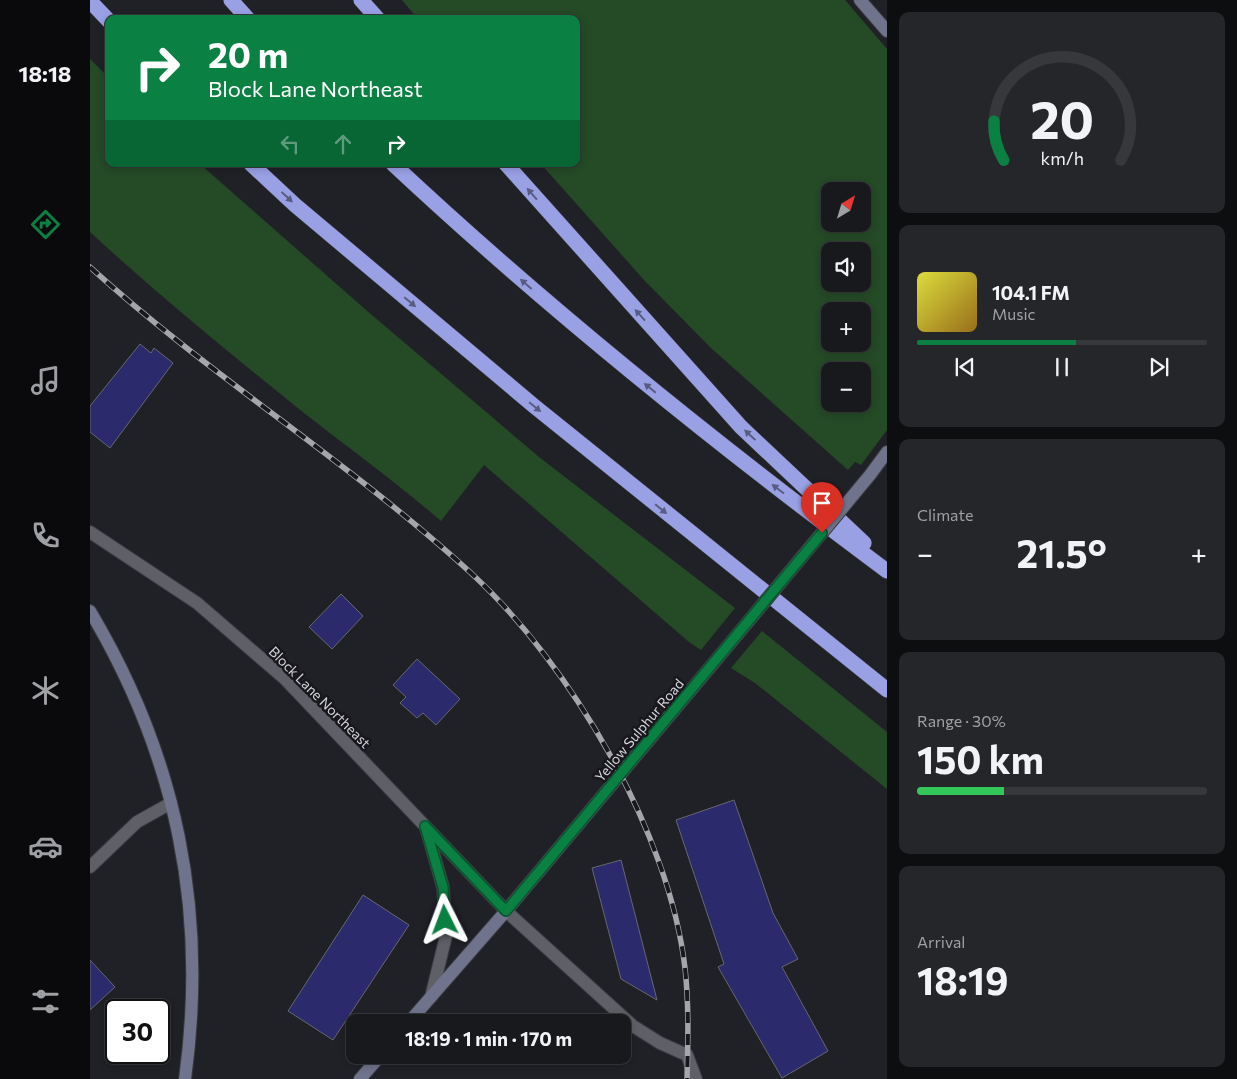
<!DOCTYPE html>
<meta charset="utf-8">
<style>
:root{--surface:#18191d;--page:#25262a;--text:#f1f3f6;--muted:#9fa0a4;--line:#36383b;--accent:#0b8043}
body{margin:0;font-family:Commissioner,sans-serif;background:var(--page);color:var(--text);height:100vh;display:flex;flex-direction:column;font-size:19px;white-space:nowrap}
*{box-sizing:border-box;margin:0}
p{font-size:16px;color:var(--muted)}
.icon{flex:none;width:28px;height:28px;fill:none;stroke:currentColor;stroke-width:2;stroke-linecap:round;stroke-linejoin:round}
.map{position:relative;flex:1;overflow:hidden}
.details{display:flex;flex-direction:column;gap:12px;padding:12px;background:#0d0e10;width:350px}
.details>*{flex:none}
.guide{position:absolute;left:15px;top:15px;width:475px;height:152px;border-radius:10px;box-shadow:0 2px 8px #0003,0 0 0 1px var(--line);background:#0b8043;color:#fff;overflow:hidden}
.needle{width:32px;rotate:38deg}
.buttons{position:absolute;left:731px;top:182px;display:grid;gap:10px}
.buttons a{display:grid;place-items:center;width:50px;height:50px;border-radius:10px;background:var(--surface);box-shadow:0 2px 8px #0003,0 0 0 1px var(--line);font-size:25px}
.speed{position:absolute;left:15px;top:999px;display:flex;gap:10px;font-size:25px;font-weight:700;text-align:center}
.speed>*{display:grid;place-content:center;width:65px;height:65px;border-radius:50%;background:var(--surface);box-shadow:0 2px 8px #0003,0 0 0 1px var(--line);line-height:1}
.speed .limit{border:2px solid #111;border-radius:8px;background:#fff;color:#111}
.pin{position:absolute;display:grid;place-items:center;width:42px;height:42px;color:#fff;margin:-51px -21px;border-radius:50% 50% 50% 0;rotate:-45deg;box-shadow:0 0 5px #0007}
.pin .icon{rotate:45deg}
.me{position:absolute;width:55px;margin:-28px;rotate:357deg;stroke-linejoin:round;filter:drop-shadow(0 0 4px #0008)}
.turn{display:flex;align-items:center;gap:18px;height:105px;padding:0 20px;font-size:22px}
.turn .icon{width:65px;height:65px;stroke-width:2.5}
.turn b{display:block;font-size:35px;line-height:42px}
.lanes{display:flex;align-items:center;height:48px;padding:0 20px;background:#0003;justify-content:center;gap:25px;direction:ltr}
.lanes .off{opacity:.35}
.big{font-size:38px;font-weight:700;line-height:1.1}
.details .widget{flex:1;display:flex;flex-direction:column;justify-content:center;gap:8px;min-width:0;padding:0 18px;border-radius:10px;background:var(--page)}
.details .dial{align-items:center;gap:0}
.dial svg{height:130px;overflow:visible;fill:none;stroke:var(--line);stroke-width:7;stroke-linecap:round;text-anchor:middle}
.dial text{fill:var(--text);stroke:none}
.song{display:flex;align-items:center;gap:15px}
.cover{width:60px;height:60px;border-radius:8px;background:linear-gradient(135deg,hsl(60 70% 55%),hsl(40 70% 35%))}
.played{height:5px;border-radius:2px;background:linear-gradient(90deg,var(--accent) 55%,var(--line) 55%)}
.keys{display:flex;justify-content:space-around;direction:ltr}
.heat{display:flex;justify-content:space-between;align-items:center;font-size:28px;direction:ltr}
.charge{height:8px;border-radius:4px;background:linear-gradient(90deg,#34c759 30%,var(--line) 0)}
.trip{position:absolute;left:256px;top:1014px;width:285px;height:50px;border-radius:10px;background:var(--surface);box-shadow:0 2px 8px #0003,0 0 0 1px var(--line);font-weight:700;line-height:50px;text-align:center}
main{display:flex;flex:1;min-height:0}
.menu{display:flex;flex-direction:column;width:90px;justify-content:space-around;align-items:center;background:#0a0a0c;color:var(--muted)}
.menu .icon{width:35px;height:35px}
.menu .current{color:var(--accent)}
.menu b{font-size:22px;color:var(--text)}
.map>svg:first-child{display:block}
</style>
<main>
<nav class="menu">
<b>18:18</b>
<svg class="icon current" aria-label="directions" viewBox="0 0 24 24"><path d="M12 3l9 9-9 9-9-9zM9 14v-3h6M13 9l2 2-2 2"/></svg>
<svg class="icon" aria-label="music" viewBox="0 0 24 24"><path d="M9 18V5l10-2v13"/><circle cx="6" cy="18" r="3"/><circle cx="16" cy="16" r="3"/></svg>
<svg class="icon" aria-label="phone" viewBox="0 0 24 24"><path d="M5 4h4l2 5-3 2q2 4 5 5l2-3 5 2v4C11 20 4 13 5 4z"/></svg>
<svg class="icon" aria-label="climate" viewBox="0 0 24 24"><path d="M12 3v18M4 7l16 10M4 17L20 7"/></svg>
<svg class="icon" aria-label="car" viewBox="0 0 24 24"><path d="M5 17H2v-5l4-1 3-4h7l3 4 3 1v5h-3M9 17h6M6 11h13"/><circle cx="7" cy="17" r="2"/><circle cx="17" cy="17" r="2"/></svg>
<svg class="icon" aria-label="filters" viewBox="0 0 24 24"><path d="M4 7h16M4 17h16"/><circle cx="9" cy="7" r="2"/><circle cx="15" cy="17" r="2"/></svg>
</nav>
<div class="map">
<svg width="797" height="1079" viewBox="0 0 797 1079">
<rect width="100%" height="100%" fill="#202127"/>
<path fill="#254a26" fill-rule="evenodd" d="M312,0H755L797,49V430L771,465L765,462L758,470L621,348L554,280L451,164H486V19H328ZM772,191V224H740V191ZM740,251H772V284H740ZM740,311H772V344H740ZM740,371H772V404H740Z
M0,59L19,78V164H110L276,310L449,457L645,608L611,650L599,642L394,465L351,521C307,483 260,449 214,413C141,354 69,296 0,232Z
M672,631L797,732V789L665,683L641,668Z"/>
<path fill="#2b2a6c" stroke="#66676f" d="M50,344L61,353L64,348L83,363L20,448L0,432V406Z
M251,594L273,616L242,649L219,627Z
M327,659L370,699L346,725L333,713L327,718L310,703L316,697L303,685Z
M644,800L683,913L708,959L692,967L738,1051L692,1078L628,967L634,964L586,820Z
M531,860L567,1000L531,979L502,868Z
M273,895L319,925L243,1040L198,1011Z
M0,960L25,987L0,1010Z"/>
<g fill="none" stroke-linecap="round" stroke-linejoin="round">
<g stroke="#3a3b40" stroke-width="14">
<path id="lane" d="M416,911L543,1026L570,1043L597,1055L606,1079"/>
</g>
<g stroke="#3a3b40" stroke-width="14">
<path id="street" d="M0,532L107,603L195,679L416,911
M336,828L353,887L356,936L341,997
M0,867L47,822L81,803"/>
</g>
<g stroke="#3a3b40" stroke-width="14">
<path id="secondary" d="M770,0L797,31
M780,475L797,452
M0,611C87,757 118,911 95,1079
M319,1022L416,911L647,635
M270,1079L291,1055"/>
</g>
<g stroke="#3a3b40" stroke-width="16">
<path id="highway" d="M141,0L158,19
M271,0L288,19
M0,1L19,21
M161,164L205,205L444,406L797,690
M303,164C459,310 625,443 797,571
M416,164L651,427L774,543"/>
</g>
<use href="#lane" stroke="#5f6067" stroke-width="12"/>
<use href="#street" stroke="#5f6067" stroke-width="12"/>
<use href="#secondary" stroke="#70738c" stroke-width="12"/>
<use href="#highway" stroke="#99a0e4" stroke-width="15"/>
<g stroke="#a5a6ab" stroke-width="5.5">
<path id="rail" d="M0,267C121,377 261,463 381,573C481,665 579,832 595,968C599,1005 598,1042 597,1079"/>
</g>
<use href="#rail" stroke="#17171d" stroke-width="4" stroke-dasharray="11" stroke-linecap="butt"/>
<g stroke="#3a3b40" stroke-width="14" stroke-linecap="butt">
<path id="secondary-bridge" d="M647,635L780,475"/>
</g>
<use href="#secondary-bridge" stroke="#70738c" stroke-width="12"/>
</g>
<defs><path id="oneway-solid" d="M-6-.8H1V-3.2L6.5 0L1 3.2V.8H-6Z" transform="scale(1.25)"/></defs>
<g fill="#585c80">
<use href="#oneway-solid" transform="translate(442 194) rotate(-131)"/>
<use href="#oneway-solid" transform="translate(197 197) rotate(43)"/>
<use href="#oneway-solid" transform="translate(436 284) rotate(-139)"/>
<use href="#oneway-solid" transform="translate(320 302) rotate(40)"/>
<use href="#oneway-solid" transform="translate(550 315) rotate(-132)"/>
<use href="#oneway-solid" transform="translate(560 388) rotate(-141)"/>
<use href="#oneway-solid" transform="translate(445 407) rotate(39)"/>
<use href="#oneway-solid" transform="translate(660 435) rotate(-137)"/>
<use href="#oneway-solid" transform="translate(688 489) rotate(-143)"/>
<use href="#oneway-solid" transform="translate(571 509) rotate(39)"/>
</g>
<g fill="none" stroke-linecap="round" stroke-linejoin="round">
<g stroke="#07532c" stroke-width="12">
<path id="route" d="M355,920L353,887L335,826L416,911L732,533"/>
</g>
<use href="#route" stroke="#0b8043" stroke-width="9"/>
</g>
<g text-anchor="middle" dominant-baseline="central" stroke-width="5" stroke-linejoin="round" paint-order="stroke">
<g font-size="14" fill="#d4d5d9" stroke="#17171d">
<text transform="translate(230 697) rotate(45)">Block Lane Northeast</text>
<text transform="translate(549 730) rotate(-50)">Yellow Sulphur Road</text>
</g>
</g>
</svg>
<div class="buttons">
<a><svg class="needle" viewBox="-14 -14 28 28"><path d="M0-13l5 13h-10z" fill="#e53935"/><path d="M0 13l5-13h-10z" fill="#9fa0a4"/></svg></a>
<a><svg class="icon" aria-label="sound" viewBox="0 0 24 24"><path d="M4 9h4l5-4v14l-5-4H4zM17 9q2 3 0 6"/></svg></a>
<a>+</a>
<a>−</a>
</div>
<div class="speed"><div class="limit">30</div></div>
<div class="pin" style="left:732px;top:533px;background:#d93025"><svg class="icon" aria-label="arrive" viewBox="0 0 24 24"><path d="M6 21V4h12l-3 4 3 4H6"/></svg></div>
<svg class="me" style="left:355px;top:920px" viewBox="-20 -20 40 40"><path d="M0-17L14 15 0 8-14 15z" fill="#0b8043" stroke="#fff" stroke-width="4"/></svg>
<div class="trip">18:19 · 1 min · 170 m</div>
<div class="guide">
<div class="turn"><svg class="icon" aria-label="right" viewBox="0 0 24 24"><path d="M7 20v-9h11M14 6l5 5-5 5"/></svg><div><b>20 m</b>Block Lane Northeast</div></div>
<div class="lanes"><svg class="icon off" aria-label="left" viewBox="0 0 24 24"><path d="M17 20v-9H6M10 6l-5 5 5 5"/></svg><svg class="icon off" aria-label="ahead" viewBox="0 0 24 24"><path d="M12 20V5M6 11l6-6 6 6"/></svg><svg class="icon" aria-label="right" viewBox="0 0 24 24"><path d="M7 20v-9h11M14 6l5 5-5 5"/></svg></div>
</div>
</div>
<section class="details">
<div class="widget dial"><svg viewBox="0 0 100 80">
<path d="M14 69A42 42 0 1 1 86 69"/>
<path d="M14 69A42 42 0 0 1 8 45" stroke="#0b8043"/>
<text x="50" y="56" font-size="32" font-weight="700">20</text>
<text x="50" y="72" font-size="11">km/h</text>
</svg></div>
<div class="widget">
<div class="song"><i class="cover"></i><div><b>104.1 FM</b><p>Music</p></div></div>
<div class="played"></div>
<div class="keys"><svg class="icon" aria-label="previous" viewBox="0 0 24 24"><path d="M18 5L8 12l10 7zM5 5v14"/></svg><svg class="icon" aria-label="pause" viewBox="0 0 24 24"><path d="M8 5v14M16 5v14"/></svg><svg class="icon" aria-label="next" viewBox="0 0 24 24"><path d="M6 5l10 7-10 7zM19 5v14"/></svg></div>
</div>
<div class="widget"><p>Climate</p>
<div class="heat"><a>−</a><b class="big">21.5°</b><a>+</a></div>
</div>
<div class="widget"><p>Range · 30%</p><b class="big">150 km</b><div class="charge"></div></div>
<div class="widget"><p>Arrival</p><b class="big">18:19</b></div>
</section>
</main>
